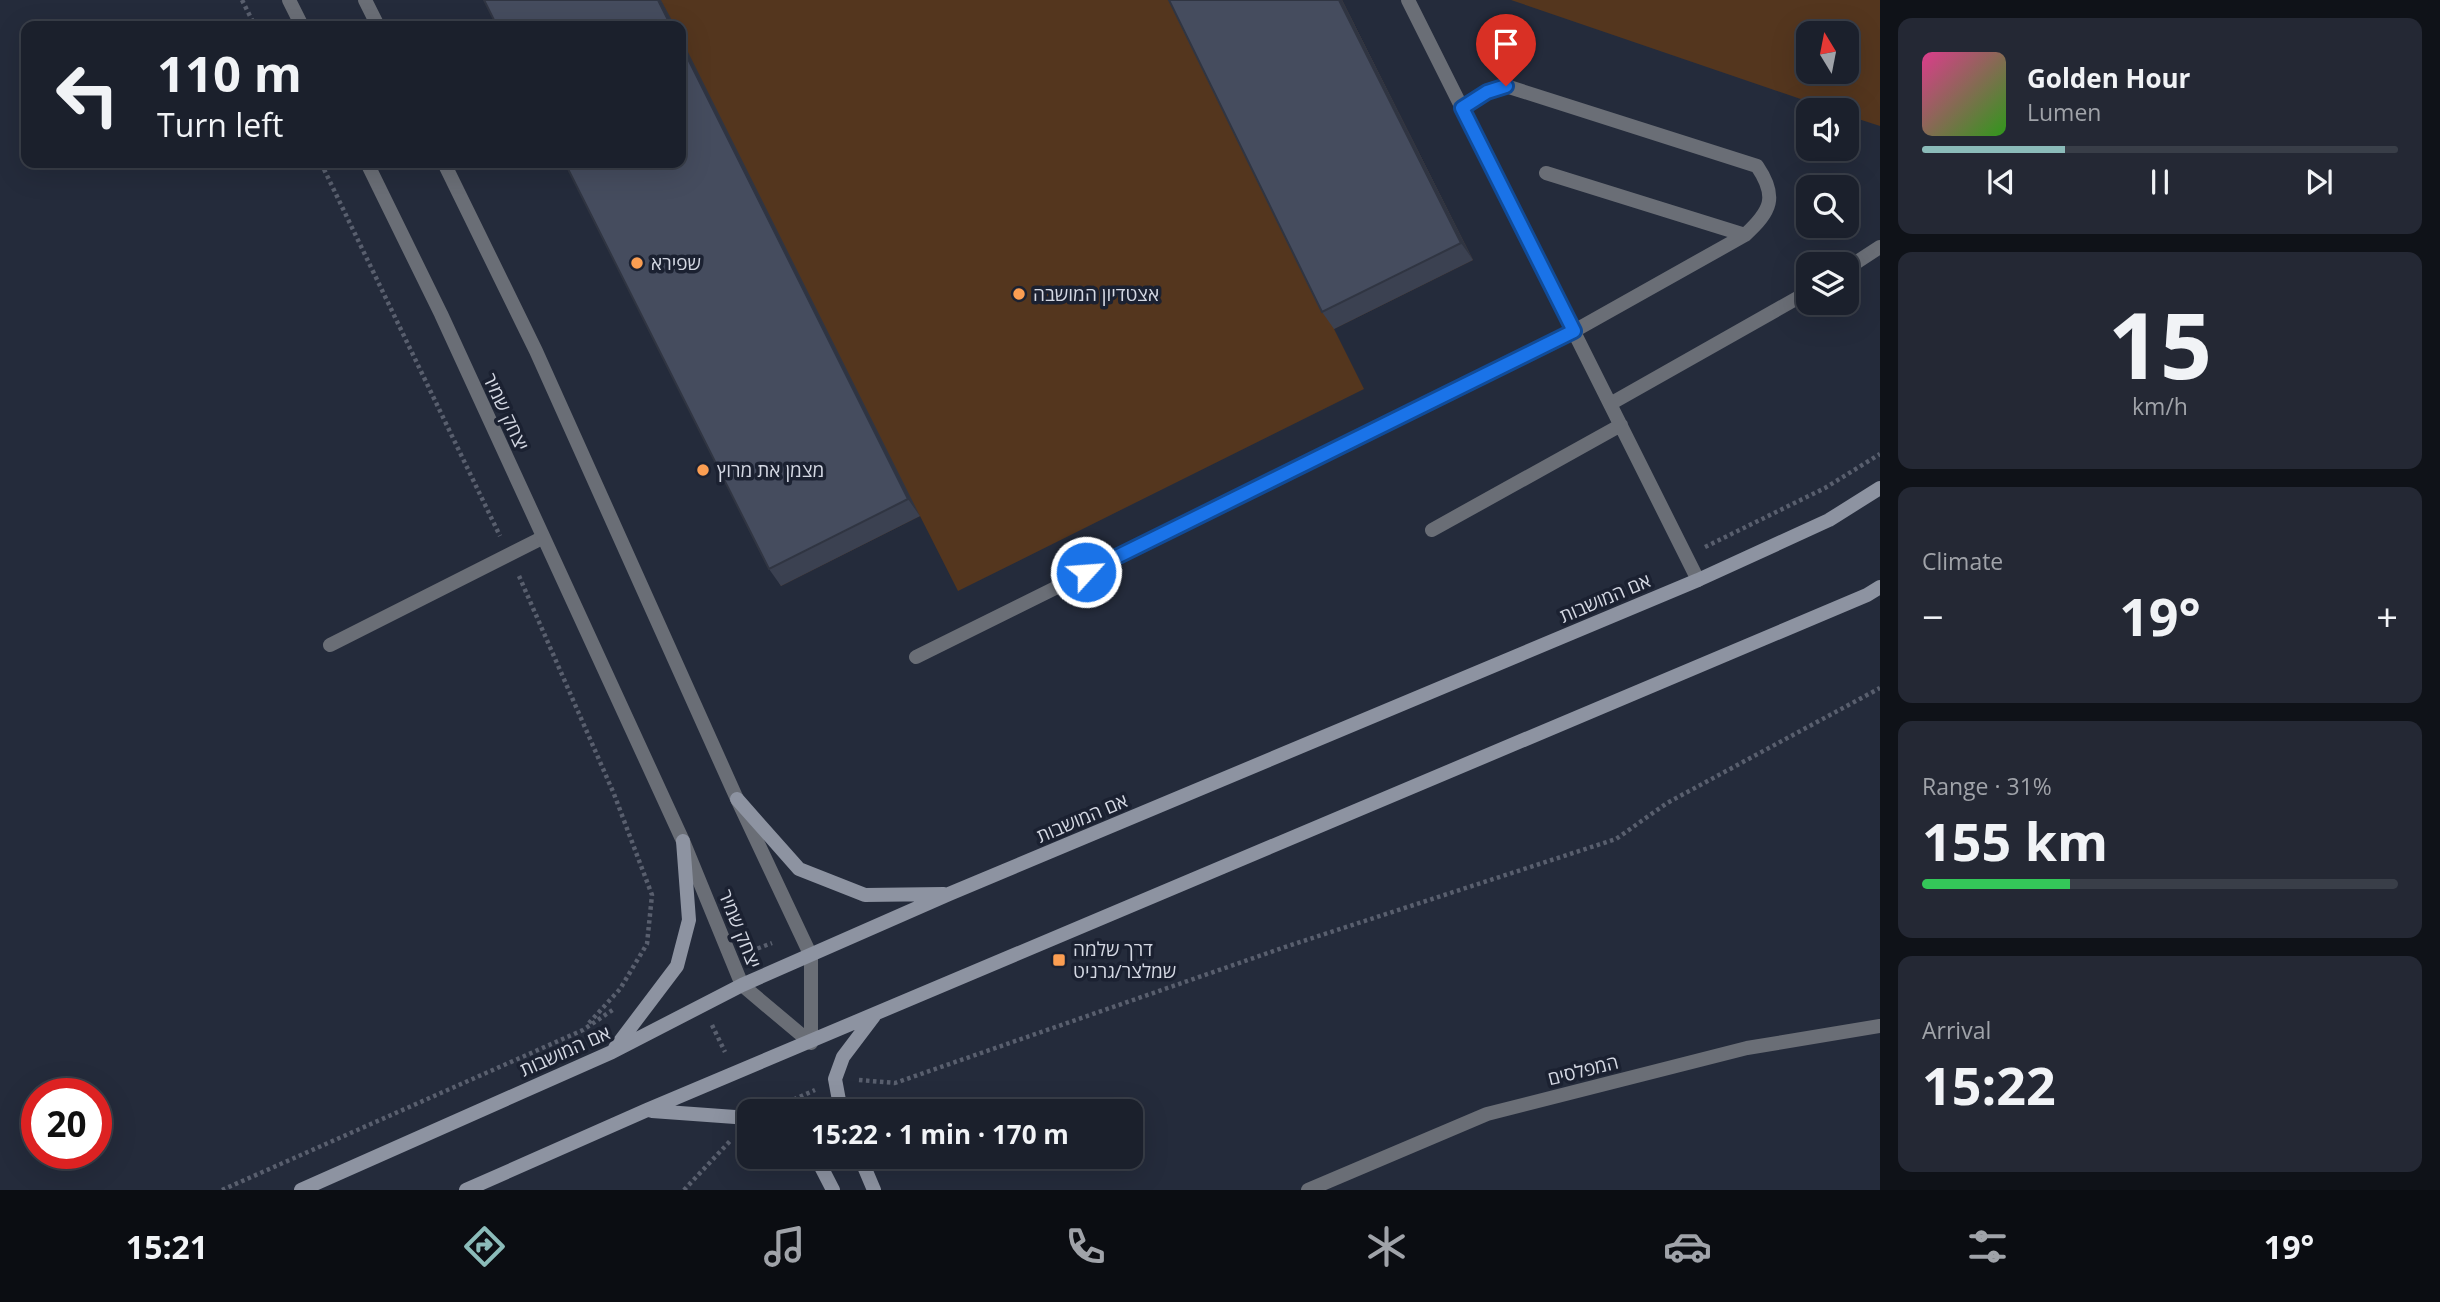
<!DOCTYPE html>
<meta charset="utf-8">
<style>
:root{--surface:#1b202c;--page:#242834;--text:#f1f3f6;--muted:#a0a3a9;--line:#393e48;--accent:#8bbbb9}
body{margin:0;font-family:"Open Sans","Noto Sans Hebrew",sans-serif;background:var(--page);color:var(--text);height:100vh;display:flex;flex-direction:column;font-size:26px;white-space:nowrap}
*{box-sizing:border-box;margin:0}
p{font-size:23px;color:var(--muted)}
.icon{flex:none;width:38px;height:38px;fill:none;stroke:currentColor;stroke-width:2;stroke-linecap:round;stroke-linejoin:round}
.map{position:relative;flex:1;overflow:hidden}
.sheet{display:flex;flex-direction:column;gap:18px;padding:18px;background:#0f1218;width:560px}
.sheet>*{flex:none}
.guide{position:absolute;left:21px;top:21px;width:665px;height:147px;border-radius:14px;box-shadow:0 7px 28px #0002,0 0 0 2px var(--line);background:#1b202c;color:var(--text);overflow:hidden}
.needle{width:46px;rotate:350deg}
.buttons{position:absolute;left:1796px;top:21px;display:grid;gap:14px}
.buttons a{display:grid;place-items:center;width:63px;height:63px;border-radius:14px;background:var(--surface);box-shadow:0 7px 28px #0002,0 0 0 2px var(--line);font-size:35px}
.speed{position:absolute;left:21px;top:1078px;display:flex;gap:14px;font-size:35px;font-weight:700;text-align:center}
.speed>*{display:grid;place-content:center;width:91px;height:91px;border-radius:50%;background:var(--surface);box-shadow:0 7px 28px #0002,0 0 0 2px var(--line);line-height:1}
.speed .limit{border:10px solid #d22;background:#fff;color:#111}
.pin{position:absolute;display:grid;place-items:center;width:60px;height:60px;color:#fff;margin:-72px -30px;border-radius:50% 50% 50% 0;rotate:-45deg;box-shadow:0 0 7px #0007}
.pin .icon{rotate:45deg}
.me{position:absolute;width:77px;margin:-38px;rotate:64deg;stroke-linejoin:round;filter:drop-shadow(0 0 5px #0008)}
.turn{display:flex;align-items:center;gap:24px;height:147px;padding:0 21px;font-size:32px}
.turn .icon{width:91px;height:91px;stroke-width:2.5}
.turn b{display:block;font-size:49px;line-height:60px}
.big{font-size:52px;font-weight:700;line-height:1.1}
.sheet .card{flex:1;display:flex;flex-direction:column;justify-content:center;gap:10px;min-width:0;padding:0 24px;border-radius:14px;background:var(--page)}
.sheet .dial{align-items:center;gap:0}
.dial b{font-size:91px;line-height:1}
.song{display:flex;align-items:center;gap:21px}
.cover{width:84px;height:84px;border-radius:10px;background:linear-gradient(135deg,hsl(330 70% 55%),hsl(110 70% 35%))}
.played{height:7px;border-radius:4px;background:linear-gradient(90deg,var(--accent) 30%,var(--line) 30%)}
.keys{display:flex;justify-content:space-around;direction:ltr}
.heat{display:flex;justify-content:space-between;align-items:center;font-size:38px;direction:ltr}
.charge{height:10px;border-radius:5px;background:linear-gradient(90deg,#34c759 31%,var(--line) 0)}
.trip{position:absolute;left:737px;top:1099px;width:406px;height:70px;border-radius:14px;background:var(--surface);box-shadow:0 7px 28px #0002,0 0 0 2px var(--line);font-weight:700;line-height:70px;text-align:center}
.tab-bar{display:flex;height:112px;justify-content:space-around;align-items:center;background:#0b0d12;color:var(--muted)}
.tab-bar .icon{width:49px;height:49px}
.tab-bar .on{color:var(--accent)}
.tab-bar b{font-size:32px;color:var(--text)}
main{display:flex;flex:1;min-height:0}
.map>svg:first-child{display:block}
</style>
<main>
<div class="map">
<svg width="1880" height="1190" viewBox="0 0 1880 1190">
<rect width="100%" height="100%" fill="#242b3b"/>
<path fill="#54361e" fill-rule="evenodd" d="M494,0H1342L1473,260L1334,329L1364,389L958,591L920,516L781,586L569,163H681V26H500Z
M1511,0H1880V126L1846,115V110H1833ZM1808,33H1846V72H1808Z"/>
<g fill="none" stroke-linecap="round" stroke-linejoin="round">
<path stroke="#595f6e" stroke-width="4.5" stroke-dasharray="3.5 3.5" stroke-linecap="butt" d="M242,0L255,26
M321,163L500,536
M1705,547L1825,488L1880,454
M519,576L614,794L652,895L647,944L620,989L588,1024
M751,951L772,943
M712,1025L725,1052
M859,1080L895,1083L1288,946L1616,839L1667,803L1880,688
M768,1111L815,1090
M222,1190L583,1030L614,1009
M684,1190L732,1139"/>
<path stroke="#6a6e76" stroke-width="14" d="M1408,0L1698,580
M1546,173L1745,235
M1846,269L1880,247
M1610,404L1808,292
M1432,530L1621,425
M330,645L542,538
M916,657L1574,331L1745,235C1771,211 1778,197 1757,166L1506,86L1487,92L1462,108"/>
<path stroke="#6a6e76" stroke-width="14" d="M289,0L302,26
M365,0L378,26
M367,163L441,314L683,841L742,985L811,1043
M444,163L536,351L737,799L811,956V1043
M1308,1190L1487,1114L1747,1048L1880,1026"/>
<path stroke="#8d93a1" stroke-width="14" d="M737,799L799,869L865,895L944,894
M615,1048L677,966L689,920L683,841
M652,1111L749,1118
M841,1111L835,1079L843,1057L874,1016
M816,1157L833,1190
M860,1157L874,1190
M301,1190L612,1052L742,985L949,894L1698,580L1829,520L1880,488
M466,1190L647,1110L1867,595L1880,587"/>
</g>
<path fill="#3b4151" d="M1169,0H1342L1473,260L1334,329L1322,312Z
M681,163L920,516L781,586L769,569Z"/>
<path fill="#303542" d="M658,0H661L675,26H671Z
M1339,0H1342L1473,260L1461,243Z
M681,38L920,516L908,499L681,45Z"/>
<path fill="#454c5e" stroke="#303542" stroke-width="2" d="M484,0H658L671,26H497Z
M1169,0H1339L1461,243L1322,312Z
M681,45L908,499L769,569L565,163H681Z"/>
<g fill="none" stroke-linecap="round" stroke-linejoin="round">
<g stroke="#114b97" stroke-width="18">
<path id="route" d="M1086,572L1574,331L1462,108L1487,92L1506,86"/>
</g>
<use href="#route" stroke="#1a73e8" stroke-width="12"/>
</g>
<g fill="#fb9e52" stroke="#1b2131" stroke-width="2.5">
<circle cx="637" cy="263" r="7"/>
<circle cx="1019" cy="294" r="7"/>
<circle cx="703" cy="470" r="7"/>
<rect x="1052" y="953" width="14" height="14" rx="3.5"/>
</g>
<g text-anchor="middle" dominant-baseline="central" stroke-width="7" stroke-linejoin="round" paint-order="stroke">
<g font-size="19" fill="#d4d8e3" stroke="#1b2131" text-anchor="start">
<text x="651" y="263">שפירא</text>
<text x="1033" y="294">אצטדיון המושבה</text>
<text x="717" y="470">מצמן את מרוץ</text>
<text x="1073" y="949">דרך שלמה<tspan x="1073" dy="22">שמלצר/גרניט</tspan></text>
</g>
<g font-size="19" fill="#d4d8e3" stroke="#1b2131">
<text transform="translate(506 412) rotate(65)">יצחק שמיר</text>
<text transform="translate(1605 598) rotate(-23)">אם המושבות</text>
<text transform="translate(1082 818) rotate(-23)">אם המושבות</text>
<text transform="translate(740 929) rotate(68)">יצחק שמיר</text>
<text transform="translate(565 1051) rotate(-24)">אם המושבות</text>
<text transform="translate(1583 1070) rotate(-14)">המפלסים</text>
</g>
</g>
</svg>
<div class="buttons">
<a><svg class="needle" viewBox="-14 -14 28 28"><path d="M0-13l5 13h-10z" fill="#e53935"/><path d="M0 13l5-13h-10z" fill="#a0a3a9"/></svg></a>
<a><svg class="icon" aria-label="sound" viewBox="0 0 24 24"><path d="M4 9h4l5-4v14l-5-4H4zM17 9q2 3 0 6"/></svg></a>
<a><svg class="icon" aria-label="search" viewBox="0 0 24 24"><circle cx="10" cy="10" r="6"/><path d="M15 15l6 6"/></svg></a>
<a><svg class="icon" aria-label="layers" viewBox="0 0 24 24"><path d="M12 4l9 5-9 5-9-5zM3 14l9 5 9-5"/></svg></a>
</div>
<div class="speed"><div class="limit">20</div></div>
<div class="pin" style="left:1506px;top:86px;background:#d93025"><svg class="icon" aria-label="arrive" viewBox="0 0 24 24"><path d="M6 21V4h12l-3 4 3 4H6"/></svg></div>
<svg class="me" style="left:1086px;top:572px" viewBox="-20 -20 40 40"><circle r="17" fill="#1a73e8" stroke="#fff" stroke-width="3"/><path d="M0-11L8 9 0 5-8 9z" fill="#fff"/></svg>
<div class="trip">15:22 · 1 min · 170 m</div>
<div class="guide">
<div class="turn"><svg class="icon" aria-label="left" viewBox="0 0 24 24"><path d="M17 20v-9H6M10 6l-5 5 5 5"/></svg><div><b>110 m</b>Turn left</div></div>
</div>
</div>
<section class="sheet">
<div class="card">
<div class="song"><i class="cover"></i><div><b>Golden Hour</b><p>Lumen</p></div></div>
<div class="played"></div>
<div class="keys"><svg class="icon" aria-label="previous" viewBox="0 0 24 24"><path d="M18 5L8 12l10 7zM5 5v14"/></svg><svg class="icon" aria-label="pause" viewBox="0 0 24 24"><path d="M8 5v14M16 5v14"/></svg><svg class="icon" aria-label="next" viewBox="0 0 24 24"><path d="M6 5l10 7-10 7zM19 5v14"/></svg></div>
</div>
<div class="card dial"><b>15</b><p>km/h</p></div>
<div class="card"><p>Climate</p>
<div class="heat"><a>−</a><b class="big">19°</b><a>+</a></div>
</div>
<div class="card"><p>Range · 31%</p><b class="big">155 km</b><div class="charge"></div></div>
<div class="card"><p>Arrival</p><b class="big">15:22</b></div>
</section>
</main>
<nav class="tab-bar">
<b>15:21</b>
<svg class="icon on" aria-label="directions" viewBox="0 0 24 24"><path d="M12 3l9 9-9 9-9-9zM9 14v-3h6M13 9l2 2-2 2"/></svg>
<svg class="icon" aria-label="music" viewBox="0 0 24 24"><path d="M9 18V5l10-2v13"/><circle cx="6" cy="18" r="3"/><circle cx="16" cy="16" r="3"/></svg>
<svg class="icon" aria-label="phone" viewBox="0 0 24 24"><path d="M5 4h4l2 5-3 2q2 4 5 5l2-3 5 2v4C11 20 4 13 5 4z"/></svg>
<svg class="icon" aria-label="climate" viewBox="0 0 24 24"><path d="M12 3v18M4 7l16 10M4 17L20 7"/></svg>
<svg class="icon" aria-label="car" viewBox="0 0 24 24"><path d="M5 17H2v-5l4-1 3-4h7l3 4 3 1v5h-3M9 17h6M6 11h13"/><circle cx="7" cy="17" r="2"/><circle cx="17" cy="17" r="2"/></svg>
<svg class="icon" aria-label="filters" viewBox="0 0 24 24"><path d="M4 7h16M4 17h16"/><circle cx="9" cy="7" r="2"/><circle cx="15" cy="17" r="2"/></svg>
<b>19°</b>
</nav>
